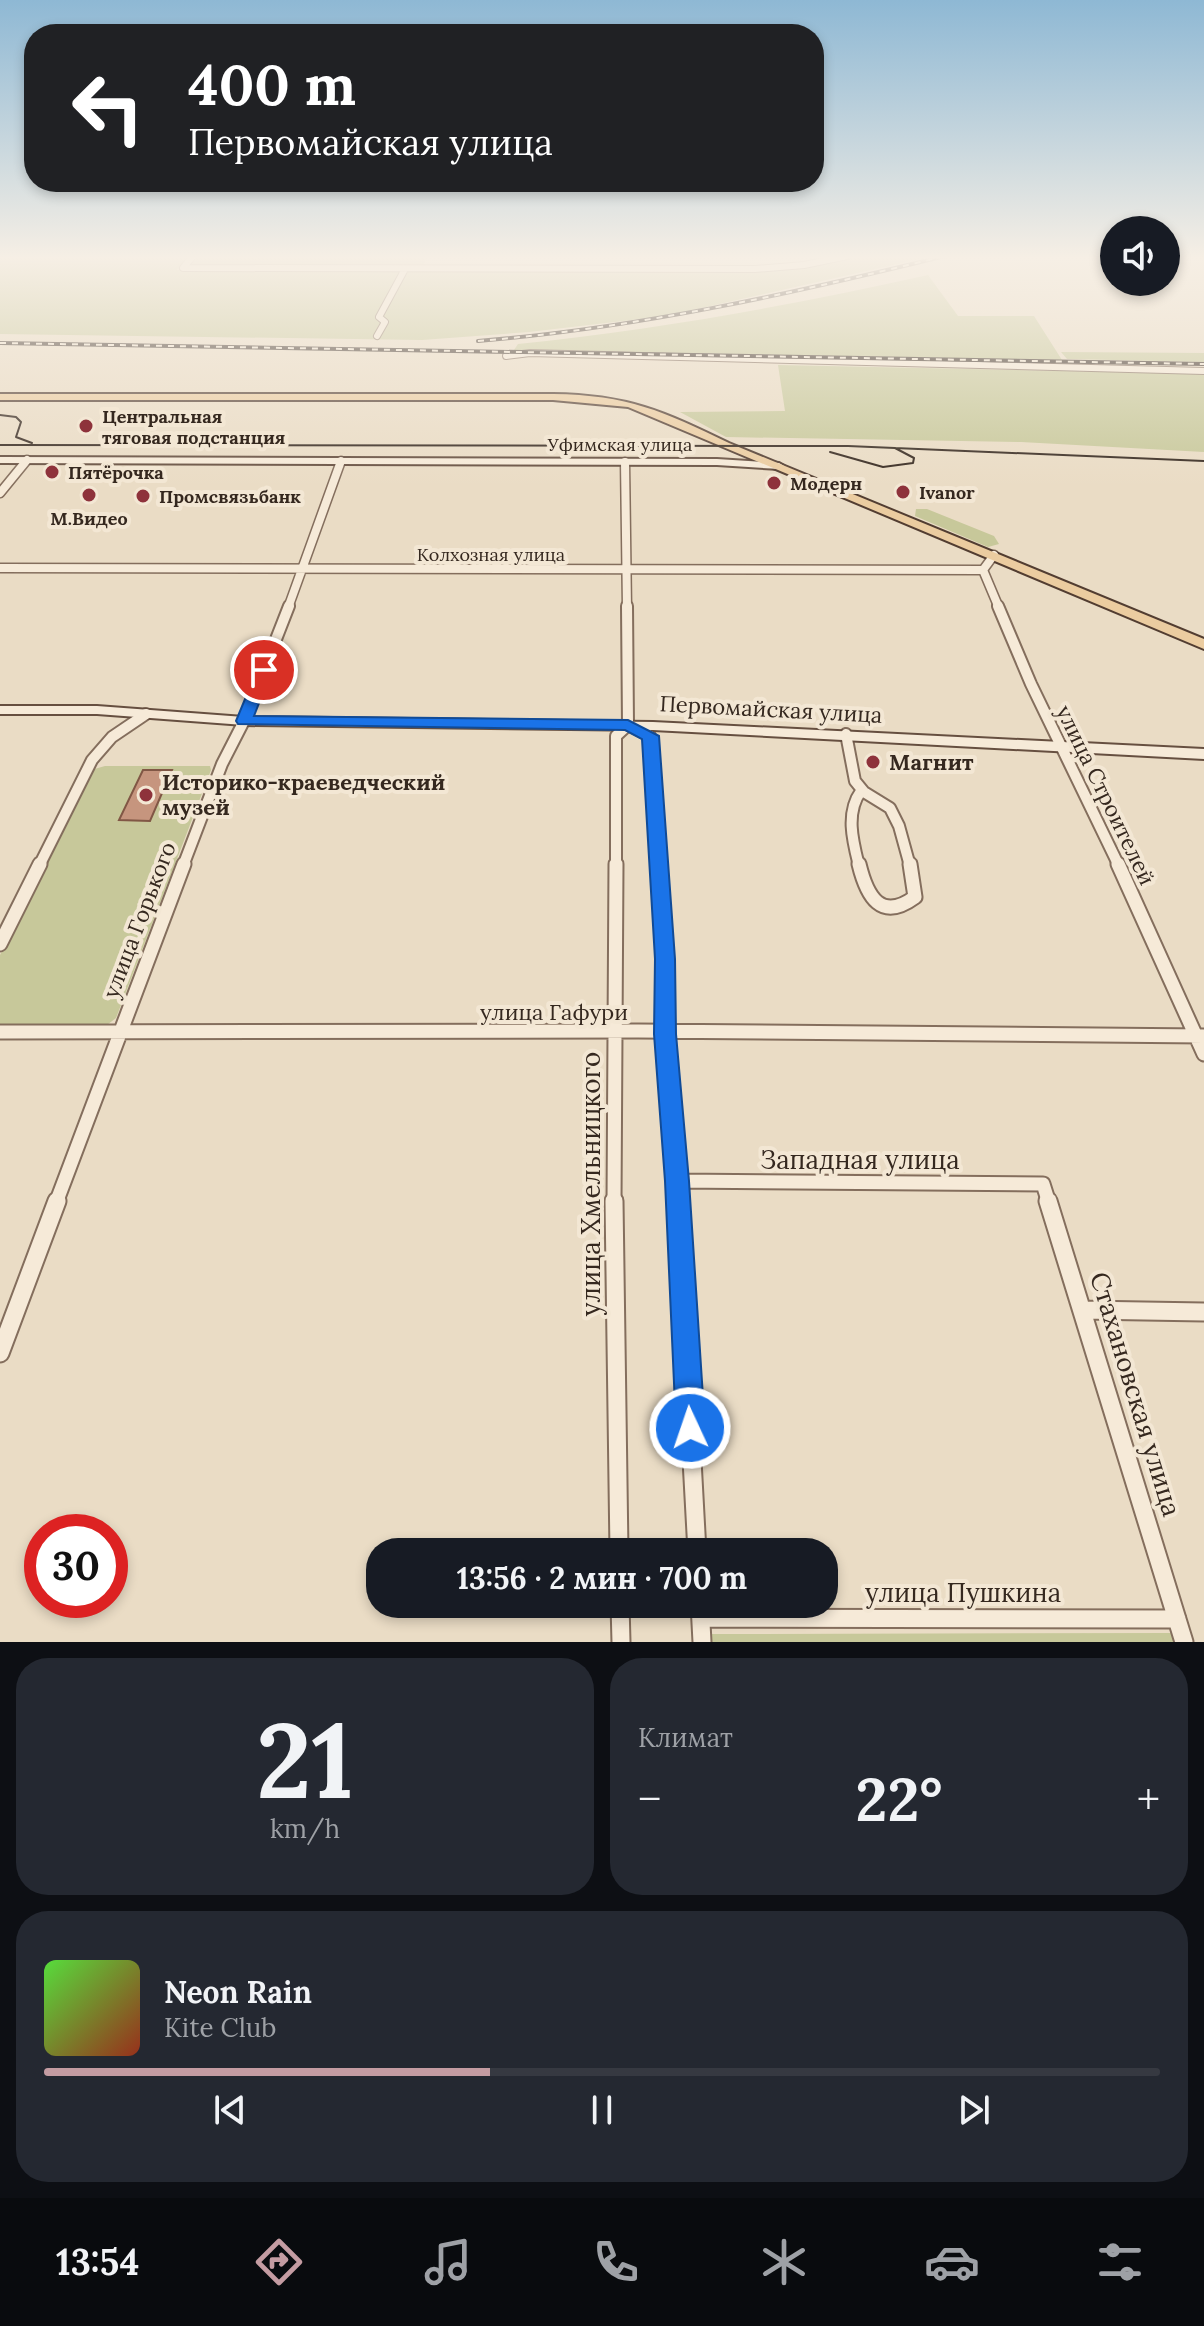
<!DOCTYPE html>
<html lang="ru">
<meta charset="utf-8">
<style>
:root{--surface:#171b24;--page:#242831;--text:#f1f3f6;--muted:#9ea1a6;--line:#363941;--accent:#c49ca2}
body{margin:0;font-family:Lora,serif;background:var(--page);color:var(--text);height:100vh;display:flex;flex-direction:column;font-size:30px;white-space:nowrap}
*{box-sizing:border-box;margin:0}
p{font-size:26px;color:var(--muted)}
.icon{flex:none;width:44px;height:44px;fill:none;stroke:currentColor;stroke-width:2;stroke-linecap:round;stroke-linejoin:round}
.map{position:relative;height:1642px;overflow:hidden}
.details{display:flex;flex-direction:column;gap:16px;padding:16px;background:#0d0f14;flex:1}
.details>*{flex:none}
.guide{position:absolute;left:24px;top:24px;width:800px;height:168px;border-radius:32px;box-shadow:0 4px 12px #0003;background:#202124;color:#fff;overflow:hidden}
.fabs{position:absolute;left:1100px;top:216px;display:grid;gap:16px}
.fabs a{display:grid;place-items:center;width:80px;height:80px;border-radius:50%;background:var(--surface);box-shadow:0 4px 12px #0003;font-size:40px}
.speed{position:absolute;left:24px;top:1514px;display:flex;gap:16px;font-size:40px;font-weight:700;text-align:center}
.speed>*{display:grid;place-content:center;width:104px;height:104px;border-radius:50%;background:var(--surface);box-shadow:0 4px 12px #0003;line-height:1}
.speed .limit{border:12px solid #d22;background:#fff;color:#111}
.pin{position:absolute;display:grid;place-items:center;width:68px;height:68px;color:#fff;margin:-34px;border:4px solid #fff;border-radius:50%;box-shadow:0 2px 8px #0007}
.me{position:absolute;width:88px;margin:-44px;rotate:357deg;stroke-linejoin:round;filter:drop-shadow(0 0 6px #0008)}
.turn{display:flex;align-items:center;gap:28px;height:168px;padding:0 32px;font-size:36px}
.turn .icon{width:104px;height:104px;stroke-width:2.5}
.turn b{display:block;font-size:56px;line-height:68px}
.big{font-size:60px;font-weight:700;line-height:1.1}
.details .card{flex:1;display:flex;flex-direction:column;justify-content:center;gap:12px;min-width:0;padding:0 28px;border-radius:32px;background:var(--page)}
.details .dial{align-items:center;gap:0}
.dial b{font-size:104px;line-height:1}
.song{display:flex;align-items:center;gap:24px}
.cover{width:96px;height:96px;border-radius:12px;background:linear-gradient(135deg,hsl(110 70% 55%),hsl(10 70% 35%))}
.played{height:8px;border-radius:4px;background:linear-gradient(90deg,var(--accent) 40%,var(--line) 40%)}
.keys{display:flex;justify-content:space-around;direction:ltr}
.heat{display:flex;justify-content:space-between;align-items:center;font-size:44px;direction:ltr}
.details .tiles{flex:1;display:grid;gap:16px;grid-template-columns:1fr 1fr}
.card:last-child{grid-column:span 2}
.trip{position:absolute;left:366px;top:1538px;width:472px;height:80px;border-radius:32px;background:var(--surface);box-shadow:0 4px 12px #0003;font-weight:700;line-height:80px;text-align:center}
.menu{display:flex;height:128px;justify-content:space-around;align-items:center;background:#090b0e;color:var(--muted)}
.menu .icon{width:56px;height:56px}
.menu .on{color:var(--accent)}
.menu b{font-size:36px;color:var(--text)}
.map>svg:first-child{display:block}
</style>
<div class="map">
<svg width="1204" height="1642" viewBox="0 0 1204 1642">
<rect width="100%" height="100%" fill="#eadcc5"/>
<path fill="#c7c89a" d="M0,256H189L177,270L773,269L856,256H933L666,316L529,332L422,340L0,334Z
M198,256H427L423,267H195L191,265Z
M928,275L958,316H1034L1062,360L514,350L518,344C656,330 793,305 928,275Z
M1061,352L1204,353V362L1067,359Z
M778,365L1204,374V452L1021,442L726,437L680,412L785,411Z
M916,509H927L994,536L999,544L988,547L915,516Z
M105,766H210L211,770L116,1018L103,1028L0,1025V955L91,770Z
M1174,1633L1177,1642H712L711,1634Z"/>
<path fill="#c6957e" stroke="#815745" stroke-width="2" d="M143,770H172L150,821L119,820Z"/>
<g fill="none" stroke-linecap="round" stroke-linejoin="round">
<g stroke="#846e5d" stroke-width="8">
<path id="street-far4" d="M193,256L183,268L755,269L804,265L847,256
M377,336L385,322L379,317L405,269
M506,356L530,353L1204,371"/>
</g>
<g stroke="#846e5d" stroke-width="11">
<path id="street-far3" d="M625,462L627,608
M0,493L27,460
M994,555L983,570L999,608
M0,568L983,570
M288,608L341,461"/>
</g>
<g stroke="#846e5d" stroke-width="14">
<path id="street-far2" d="M627,606L628,725
M998,606L1031,684L1119,866
M628,725L650,736L659,866
M846,734L855,781L864,792L890,808L899,826L910,866
M39,866L92,760L112,737L146,714
M183,866L222,764L244,721L289,606
M616,866V736L628,725
M859,866C853,842 845,813 861,791"/>
</g>
<g stroke="#846e5d" stroke-width="17">
<path id="street-far1" d="M659,864L665,959V1034L678,1203
M859,864C867,897 881,922 915,897L910,864
M1118,864L1204,1054
M0,944L40,864
M0,1032L638,1031L1204,1036
M677,1181L1043,1184L1049,1203
M56,1203L184,864
M614,1203L616,864"/>
</g>
<g stroke="#846e5d" stroke-width="21">
<path id="street" d="M614,1201L619,1552
M678,1201L697,1552
M1048,1201L1184,1642
M1084,1310L1204,1312
M0,1353L57,1201
M620,1604L621,1642
M700,1604L702,1642
M701,1618L1177,1619"/>
</g>
<g stroke="#664f40" stroke-width="4">
<path id="secondary" d="M0,457L717,459L779,463L784,466L779,469L717,465L0,463Z
M0,706H97L244,717L653,722L1204,749V759L653,730L244,725L97,714H0Z"/>
</g>
<g stroke="#523d31" stroke-width="4">
<path id="primary" d="M0,394H553C628,395 663,411 729,443L1204,639V649L628,407L553,400H0Z"/>
</g>
<use href="#street-far4" stroke="#f6ead8" stroke-width="6"/>
<use href="#street-far3" stroke="#f6ead8" stroke-width="8"/>
<use href="#street-far2" stroke="#f6ead8" stroke-width="10"/>
<use href="#street-far1" stroke="#f6ead8" stroke-width="13"/>
<use href="#street" stroke="#f6ead8" stroke-width="17"/>
<use href="#secondary" fill="#f6ead8" fill-rule="evenodd"/>
<use href="#primary" fill="#ebcca0" fill-rule="evenodd"/>
<path stroke="#35281f" stroke-width="2" d="M0,415L16,417L21,422L16,437L32,443
M0,445L848,446L1204,461
M830,452L883,467L913,463L914,458L895,448"/>
<g stroke="#35281f" stroke-width="4">
<path id="rail" d="M478,341C637,328 790,294 945,256
M0,343L1204,364"/>
</g>
<use href="#rail" stroke="#f3e7d4" stroke-width="2" stroke-dasharray="6" stroke-linecap="butt"/>
</g>
<linearGradient id="sky" x2="0" y2="1"><stop stop-color="#8eb8d4"/><stop offset="0.53" stop-color="#f6efe5"/><stop offset="1" stop-color="#f6efe5" stop-opacity="0"/></linearGradient>
<rect width="1204" height="486" fill="url(#sky)"/>
<path fill="#1a73e8" stroke="#114b97" stroke-width="2" d="M264,665L272,670L254,716L628,720L659,736L675,959L676,1034L689,1181L705,1428L701,1439L690,1443L680,1439L676,1428L665,1181L654,1034L655,959L642,739L625,730L238,724L236,721L257,670Z"/>
<g fill="#8e323b" stroke="#f3e7d4" stroke-width="3">
<circle cx="86" cy="426" r="8"/>
<circle cx="52" cy="472" r="8"/>
<circle cx="774" cy="483" r="8"/>
<circle cx="903" cy="492" r="8"/>
<circle cx="89" cy="495" r="8"/>
<circle cx="143" cy="496" r="8"/>
<circle cx="873" cy="762" r="8"/>
<circle cx="146" cy="795" r="8"/>
</g>
<g text-anchor="middle" dominant-baseline="central" stroke-width="8" stroke-linejoin="round" paint-order="stroke">
<g font-size="18" font-weight="bold" fill="#35281f" stroke="#f3e7d4" text-anchor="start">
<text x="102" y="416">Центральная<tspan x="102" dy="21">тяговая подстанция</tspan></text>
<text x="68" y="472">Пятёрочка</text>
<text x="790" y="483">Модерн</text>
<text x="919" y="492">Ivanor</text>
<text x="159" y="496">Промсвязьбанк</text>
<text x="89" y="518" text-anchor="middle">М.Видео</text>
</g>
<g font-size="18" fill="#35281f" stroke="#f3e7d4">
<text x="620" y="444">Уфимская улица</text>
<text x="491" y="554">Колхозная улица</text>
</g>
<g font-size="22" fill="#35281f" stroke="#f3e7d4">
<text transform="translate(771 709) rotate(3)">Первомайская улица</text>
<text transform="translate(1106 795) rotate(64)">улица Строителей</text>
<text transform="translate(139 920) rotate(-69)">улица Горького</text>
<text x="554" y="1012">улица Гафури</text>
</g>
<g font-size="22" font-weight="bold" fill="#35281f" stroke="#f3e7d4" text-anchor="start">
<text x="889" y="762">Магнит</text>
<text x="162" y="782">Историко-краеведческий<tspan x="162" dy="25">музей</tspan></text>
</g>
<g font-size="26" fill="#35281f" stroke="#f3e7d4">
<text x="860" y="1159">Западная улица</text>
<text transform="translate(590 1184) rotate(-90)">улица Хмельницкого</text>
<text transform="translate(1136 1394) rotate(73)">Стахановская улица</text>
<text x="963" y="1592">улица Пушкина</text>
</g>
</g>
</svg>
<div class="fabs">
<a><svg class="icon" aria-label="sound" viewBox="0 0 24 24"><path d="M4 9h4l5-4v14l-5-4H4zM17 9q2 3 0 6"/></svg></a>
</div>
<div class="speed"><div class="limit">30</div></div>
<div class="pin" style="left:264px;top:670px;background:#d93025"><svg class="icon" aria-label="arrive" viewBox="0 0 24 24"><path d="M6 21V4h12l-3 4 3 4H6"/></svg></div>
<svg class="me" style="left:690px;top:1428px" viewBox="-20 -20 40 40"><circle r="17" fill="#1a73e8" stroke="#fff" stroke-width="3"/><path d="M0-11L8 9 0 5-8 9z" fill="#fff"/></svg>
<div class="trip">13:56 · 2 мин · 700 m</div>
<div class="guide">
<div class="turn"><svg class="icon" aria-label="left" viewBox="0 0 24 24"><path d="M17 20v-9H6M10 6l-5 5 5 5"/></svg><div><b>400 m</b>Первомайская улица</div></div>
</div>
</div>
<section class="details">
<div class="tiles">
<div class="card dial"><b>21</b><p>km/h</p></div>
<div class="card"><p>Климат</p>
<div class="heat"><a>−</a><b class="big">22°</b><a>+</a></div>
</div>
<div class="card">
<div class="song"><i class="cover"></i><div><b>Neon Rain</b><p>Kite Club</p></div></div>
<div class="played"></div>
<div class="keys"><svg class="icon" aria-label="previous" viewBox="0 0 24 24"><path d="M18 5L8 12l10 7zM5 5v14"/></svg><svg class="icon" aria-label="pause" viewBox="0 0 24 24"><path d="M8 5v14M16 5v14"/></svg><svg class="icon" aria-label="next" viewBox="0 0 24 24"><path d="M6 5l10 7-10 7zM19 5v14"/></svg></div>
</div>
</div>
</section>
<nav class="menu">
<b>13:54</b>
<svg class="icon on" aria-label="directions" viewBox="0 0 24 24"><path d="M12 3l9 9-9 9-9-9zM9 14v-3h6M13 9l2 2-2 2"/></svg>
<svg class="icon" aria-label="music" viewBox="0 0 24 24"><path d="M9 18V5l10-2v13"/><circle cx="6" cy="18" r="3"/><circle cx="16" cy="16" r="3"/></svg>
<svg class="icon" aria-label="phone" viewBox="0 0 24 24"><path d="M5 4h4l2 5-3 2q2 4 5 5l2-3 5 2v4C11 20 4 13 5 4z"/></svg>
<svg class="icon" aria-label="climate" viewBox="0 0 24 24"><path d="M12 3v18M4 7l16 10M4 17L20 7"/></svg>
<svg class="icon" aria-label="car" viewBox="0 0 24 24"><path d="M5 17H2v-5l4-1 3-4h7l3 4 3 1v5h-3M9 17h6M6 11h13"/><circle cx="7" cy="17" r="2"/><circle cx="17" cy="17" r="2"/></svg>
<svg class="icon" aria-label="filters" viewBox="0 0 24 24"><path d="M4 7h16M4 17h16"/><circle cx="9" cy="7" r="2"/><circle cx="15" cy="17" r="2"/></svg>
</nav>
